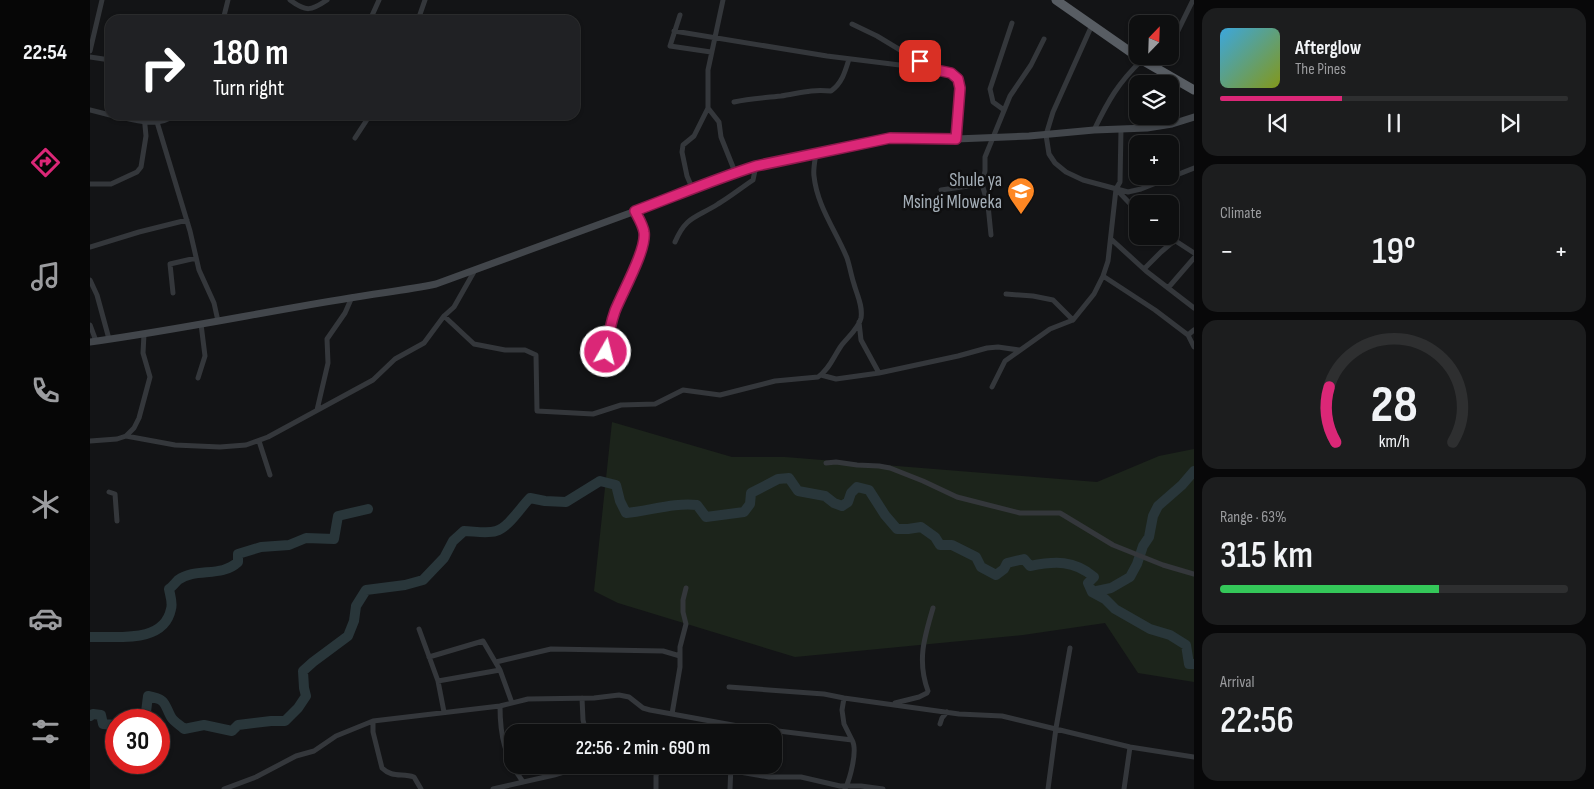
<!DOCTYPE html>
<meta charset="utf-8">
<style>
:root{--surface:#0e0f10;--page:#1c1d1e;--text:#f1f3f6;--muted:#9b9c9f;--line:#2e2f30;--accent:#db2777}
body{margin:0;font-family:"Sofia Sans Condensed",sans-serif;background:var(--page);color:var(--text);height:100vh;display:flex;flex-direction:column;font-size:19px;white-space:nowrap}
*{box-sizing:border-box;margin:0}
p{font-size:16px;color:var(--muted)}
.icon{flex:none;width:28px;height:28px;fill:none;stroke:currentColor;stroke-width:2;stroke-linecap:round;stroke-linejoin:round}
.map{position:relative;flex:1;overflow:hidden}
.details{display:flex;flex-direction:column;gap:8px;padding:8px;background:#080809;width:400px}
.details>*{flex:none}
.top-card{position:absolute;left:15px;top:15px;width:475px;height:105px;border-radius:15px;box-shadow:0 1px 4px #0004,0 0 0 1px var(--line);background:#202124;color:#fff;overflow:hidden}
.needle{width:32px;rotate:23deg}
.controls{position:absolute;left:1039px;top:15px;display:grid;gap:10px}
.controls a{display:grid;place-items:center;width:50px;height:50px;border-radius:10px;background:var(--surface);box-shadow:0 1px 4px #0004,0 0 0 1px var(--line);font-size:25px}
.speed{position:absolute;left:15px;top:709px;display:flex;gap:10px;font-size:25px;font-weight:700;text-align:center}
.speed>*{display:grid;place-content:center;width:65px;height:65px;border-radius:50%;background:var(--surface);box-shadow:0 1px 4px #0004,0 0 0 1px var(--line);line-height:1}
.speed .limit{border:8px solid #d22;background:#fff;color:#111}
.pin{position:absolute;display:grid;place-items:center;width:42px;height:42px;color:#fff;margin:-21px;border-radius:10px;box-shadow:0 2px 8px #0006}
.me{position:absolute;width:55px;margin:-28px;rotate:8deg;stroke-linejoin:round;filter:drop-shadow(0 0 4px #0008)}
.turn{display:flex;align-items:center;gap:18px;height:105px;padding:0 25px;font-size:22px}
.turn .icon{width:65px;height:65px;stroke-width:2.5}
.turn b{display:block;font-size:35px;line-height:42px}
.big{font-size:38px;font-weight:600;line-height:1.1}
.details .card{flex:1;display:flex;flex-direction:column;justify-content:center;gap:8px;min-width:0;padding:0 18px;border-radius:15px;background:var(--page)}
.details .dial{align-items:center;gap:0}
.dial svg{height:130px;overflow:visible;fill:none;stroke:var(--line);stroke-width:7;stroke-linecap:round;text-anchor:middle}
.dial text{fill:var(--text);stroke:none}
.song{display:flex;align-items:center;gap:15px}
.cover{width:60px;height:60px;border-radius:8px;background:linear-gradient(135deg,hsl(200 70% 55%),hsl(70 70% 35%))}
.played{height:5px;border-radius:2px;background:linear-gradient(90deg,var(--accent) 35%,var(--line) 35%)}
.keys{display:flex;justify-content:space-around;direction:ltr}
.heat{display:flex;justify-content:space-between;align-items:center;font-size:28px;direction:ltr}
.charge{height:8px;border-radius:4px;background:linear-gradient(90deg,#34c759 63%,var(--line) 0)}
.trip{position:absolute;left:414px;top:724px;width:278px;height:50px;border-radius:15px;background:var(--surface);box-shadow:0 1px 4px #0004,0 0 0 1px var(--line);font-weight:600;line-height:50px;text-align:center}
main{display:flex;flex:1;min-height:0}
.menu{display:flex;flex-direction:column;width:90px;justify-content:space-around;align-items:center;background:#060606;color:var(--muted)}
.menu .icon{width:35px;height:35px}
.menu .current{color:var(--accent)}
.menu b{font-size:22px;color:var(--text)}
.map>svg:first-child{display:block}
</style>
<main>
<nav class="menu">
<b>22:54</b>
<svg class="icon current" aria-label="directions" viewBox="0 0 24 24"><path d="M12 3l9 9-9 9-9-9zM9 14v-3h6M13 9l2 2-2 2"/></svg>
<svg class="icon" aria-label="music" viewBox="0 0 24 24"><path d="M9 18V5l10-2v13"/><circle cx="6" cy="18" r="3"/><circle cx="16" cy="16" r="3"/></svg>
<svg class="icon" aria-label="phone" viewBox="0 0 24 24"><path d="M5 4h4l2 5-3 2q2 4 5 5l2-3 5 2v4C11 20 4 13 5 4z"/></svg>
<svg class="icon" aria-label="climate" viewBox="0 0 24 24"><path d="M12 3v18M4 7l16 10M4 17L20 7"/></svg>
<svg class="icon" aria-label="car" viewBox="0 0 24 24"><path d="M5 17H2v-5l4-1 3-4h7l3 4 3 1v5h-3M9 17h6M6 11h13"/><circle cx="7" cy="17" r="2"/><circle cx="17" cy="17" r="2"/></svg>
<svg class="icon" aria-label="filters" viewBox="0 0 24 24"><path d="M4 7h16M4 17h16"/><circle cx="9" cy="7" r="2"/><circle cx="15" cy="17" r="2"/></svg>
</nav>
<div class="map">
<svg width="1104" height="789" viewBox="0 0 1104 789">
<rect width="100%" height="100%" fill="#131416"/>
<path fill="#1c241b" d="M522,422L642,457H695L1007,482L1069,456L1104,449V682L1048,673L1015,623L933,635L705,657L528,603L504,591Z"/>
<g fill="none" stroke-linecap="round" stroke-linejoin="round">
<path stroke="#29363a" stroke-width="10" d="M1002,592L1015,599L1025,609L1060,629L1080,635L1096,645L1099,664H1104
M0,637C27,636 74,644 81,609C83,603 80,595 79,589C82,587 85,583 88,580C106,567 131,578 148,562V554L171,547L199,545L216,538L244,539L248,516L278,509
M0,716L3,714L11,715L13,724L26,725
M55,720L58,696C77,700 73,702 81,717C84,722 90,725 94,729L114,725L142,731L148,725L181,721H195L208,708L216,696L214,688L213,671L223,662L258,636L264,621L266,606L276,590L315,585L333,580L354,558L363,541L374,531C383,531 397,534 406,531C419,527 430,508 440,498L455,501L476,502L510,481L526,485L530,501L536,513C558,511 586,502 607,505L616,517L654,512L660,504L661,493L688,479L699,478L708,491L735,496L744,503L752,506L758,502L761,493L767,487L779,490L795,515L807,529H818L831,527L845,537L850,545H862L886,557L891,567L906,575L914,569L917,563L934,559L940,566C965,561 984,560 1004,577L998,583L1002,592L1021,588L1040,577L1047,564L1053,546L1059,537L1063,516L1068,506L1092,485L1104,471"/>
<path stroke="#34373b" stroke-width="5" d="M200,0C216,12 221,11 237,0
M590,15L580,46L621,52
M133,20L138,0
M280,20L289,0
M328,20L335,0
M762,24L787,36L840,68
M1002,25L963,112L956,135L959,154L965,163L976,172L993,180L1038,192L1051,189L1104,168
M584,31L737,56L842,69L861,73L868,79L870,88L866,139
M1080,47L1103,0
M0,51L12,0
M0,57L20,60
M1067,70L1075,56
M644,102C660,98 675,98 691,96C710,93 721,89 741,91C752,83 755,72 759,59
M618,108L629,122L631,137L645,172
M0,110L20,115
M914,110L903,102L900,89L922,23
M21,115C41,119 67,129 85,115
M67,122L100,231L109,270L124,303L128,321
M1031,129L1030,182L1026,189L1048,212
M1004,130C1018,101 1028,83 1052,60
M265,138L280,115
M0,184H21L47,172L51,167L56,136L54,115
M603,190L597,176L592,152L593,145L604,136L618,108V70L633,0
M851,190L892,184
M901,235L898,205L892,184L895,171V157L920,96L941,65L954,39
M1078,236L1104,253
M1021,239L1056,271L1104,308
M585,242C596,216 606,218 628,204C640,197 651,188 663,180L666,166
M0,247L49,232L97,220
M1054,269L1071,252L1085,240
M1013,276L1065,310L1098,335L1104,347
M0,280L7,295L19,339
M1078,288L1104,258
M83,293L80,264L106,258
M916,294L943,296L963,300L983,320
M354,316L384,344L415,350H435L446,355L447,411L503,414L531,405L565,404L593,390L630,395L685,381L728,377C739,370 744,356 751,346C757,338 769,328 771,318C773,306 767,295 764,284C761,275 760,267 757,258C746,231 727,206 724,176C723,169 725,161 726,153
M769,322L771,340L789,373
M0,325L6,341
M1098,335L1104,330
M514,366L520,325L534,287L551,250L554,241V233L552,226L545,211
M731,375L746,379L789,373L868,356L897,348L908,347L929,350
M108,378L115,356L111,324
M902,387L915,361L960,329L983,320L1004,294L1013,276L1018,261L1026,189
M227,410L238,363L237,339L255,313L262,297
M36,436L85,445L130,447L156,445L178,437L283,380L305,359L334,343L354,316L364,307L385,270
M0,441L27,439L36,436L44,428L49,418L60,377L53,353L54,334
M169,441L180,475
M736,463L746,462L767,465L789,466L800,468L833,481L867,497L930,513H970L1023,545L1073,565L1104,574
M19,492L25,494L27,521
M329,629L348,681L354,712
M339,657L393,641L410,670L422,703
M406,662L461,649L573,651L590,656
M348,681L410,670
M639,687L734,694L754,698L869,714L912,716L1040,747L1104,757
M492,698L493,720L496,732
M754,698L752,710L754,724L762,740
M805,703L829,697L837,693L838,691C827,661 834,638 843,608
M410,706C410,737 415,757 433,782
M582,714L590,667V647L596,624L593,612V600L596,588
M283,721V732L292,768C302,778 312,773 324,777L331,789
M850,724L852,718L857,712
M609,765L679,777H711L750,786H771L793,789
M134,789L166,777L206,756L224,751L246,736L283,721L410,706L438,699L504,698L529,695L539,697L553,708L560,710L648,726L762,740C768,750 760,779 755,789
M403,789L464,775L487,768L521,767L537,765
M566,789V776L569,765
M640,789L641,765
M958,789L966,728L980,648
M1034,789L1040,747"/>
<path stroke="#42464b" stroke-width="7" d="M0,342C87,330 173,312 260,298C289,293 317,290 346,284L603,190L645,172L666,166L800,138L866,139L939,136L1004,130L1057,128L1082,124L1104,117"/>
<path stroke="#585d63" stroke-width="9" d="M966,0L1052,60L1104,90"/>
</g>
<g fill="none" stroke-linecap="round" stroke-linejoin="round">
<g stroke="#8e194d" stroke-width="12">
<path id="route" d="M516,352C518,338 520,325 525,311C532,293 557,249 554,232C553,225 548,217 545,211C585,196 625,179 666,166L800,138L866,139L870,88L868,79L861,73L842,69L830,61"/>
</g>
<use href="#route" stroke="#db2777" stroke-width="9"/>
</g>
<defs>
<g id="school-pin" transform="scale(1.4375)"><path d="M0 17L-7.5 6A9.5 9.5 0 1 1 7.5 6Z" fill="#fe8723" stroke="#0f0f10"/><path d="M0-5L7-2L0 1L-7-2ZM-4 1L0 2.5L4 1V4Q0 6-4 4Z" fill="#fff"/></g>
</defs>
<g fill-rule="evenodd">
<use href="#school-pin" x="931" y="191"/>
</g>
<g text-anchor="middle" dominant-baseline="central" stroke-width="5" stroke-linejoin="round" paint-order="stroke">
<g font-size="19" fill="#a4aeb7" stroke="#0f0f10" text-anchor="end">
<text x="912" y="180">Shule ya<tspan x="912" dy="22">Msingi Mloweka</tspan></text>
</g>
</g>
</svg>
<div class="controls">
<a><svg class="needle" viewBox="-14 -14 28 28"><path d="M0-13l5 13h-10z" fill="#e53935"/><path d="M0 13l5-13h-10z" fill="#9b9c9f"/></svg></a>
<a><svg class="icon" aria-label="layers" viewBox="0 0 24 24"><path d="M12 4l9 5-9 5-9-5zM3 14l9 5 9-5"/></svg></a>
<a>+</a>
<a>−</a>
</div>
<div class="speed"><div class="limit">30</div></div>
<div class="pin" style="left:830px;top:61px;background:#d93025"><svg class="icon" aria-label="arrive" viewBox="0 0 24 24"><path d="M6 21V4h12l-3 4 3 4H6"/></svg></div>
<svg class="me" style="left:516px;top:352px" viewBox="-20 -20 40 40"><circle r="17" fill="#db2777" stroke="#fff" stroke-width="3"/><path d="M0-11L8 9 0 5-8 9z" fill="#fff"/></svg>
<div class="trip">22:56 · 2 min · 690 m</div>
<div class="top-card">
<div class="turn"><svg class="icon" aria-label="right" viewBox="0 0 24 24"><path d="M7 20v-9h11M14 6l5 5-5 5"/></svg><div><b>180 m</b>Turn right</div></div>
</div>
</div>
<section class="details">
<div class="card">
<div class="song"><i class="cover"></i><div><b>Afterglow</b><p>The Pines</p></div></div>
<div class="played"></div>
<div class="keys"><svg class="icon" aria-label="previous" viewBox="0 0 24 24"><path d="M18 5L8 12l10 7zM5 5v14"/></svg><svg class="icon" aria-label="pause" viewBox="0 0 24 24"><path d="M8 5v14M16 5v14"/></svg><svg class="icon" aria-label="next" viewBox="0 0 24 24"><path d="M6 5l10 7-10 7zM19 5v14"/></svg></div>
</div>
<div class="card"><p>Climate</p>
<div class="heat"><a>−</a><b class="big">19°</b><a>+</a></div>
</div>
<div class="card dial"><svg viewBox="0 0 100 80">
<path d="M14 69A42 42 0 1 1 86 69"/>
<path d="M14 69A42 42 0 0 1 10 35" stroke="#db2777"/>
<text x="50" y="56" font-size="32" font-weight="700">28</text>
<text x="50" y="72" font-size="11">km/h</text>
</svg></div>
<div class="card"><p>Range · 63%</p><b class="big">315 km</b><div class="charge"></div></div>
<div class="card"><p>Arrival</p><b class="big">22:56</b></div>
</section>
</main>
